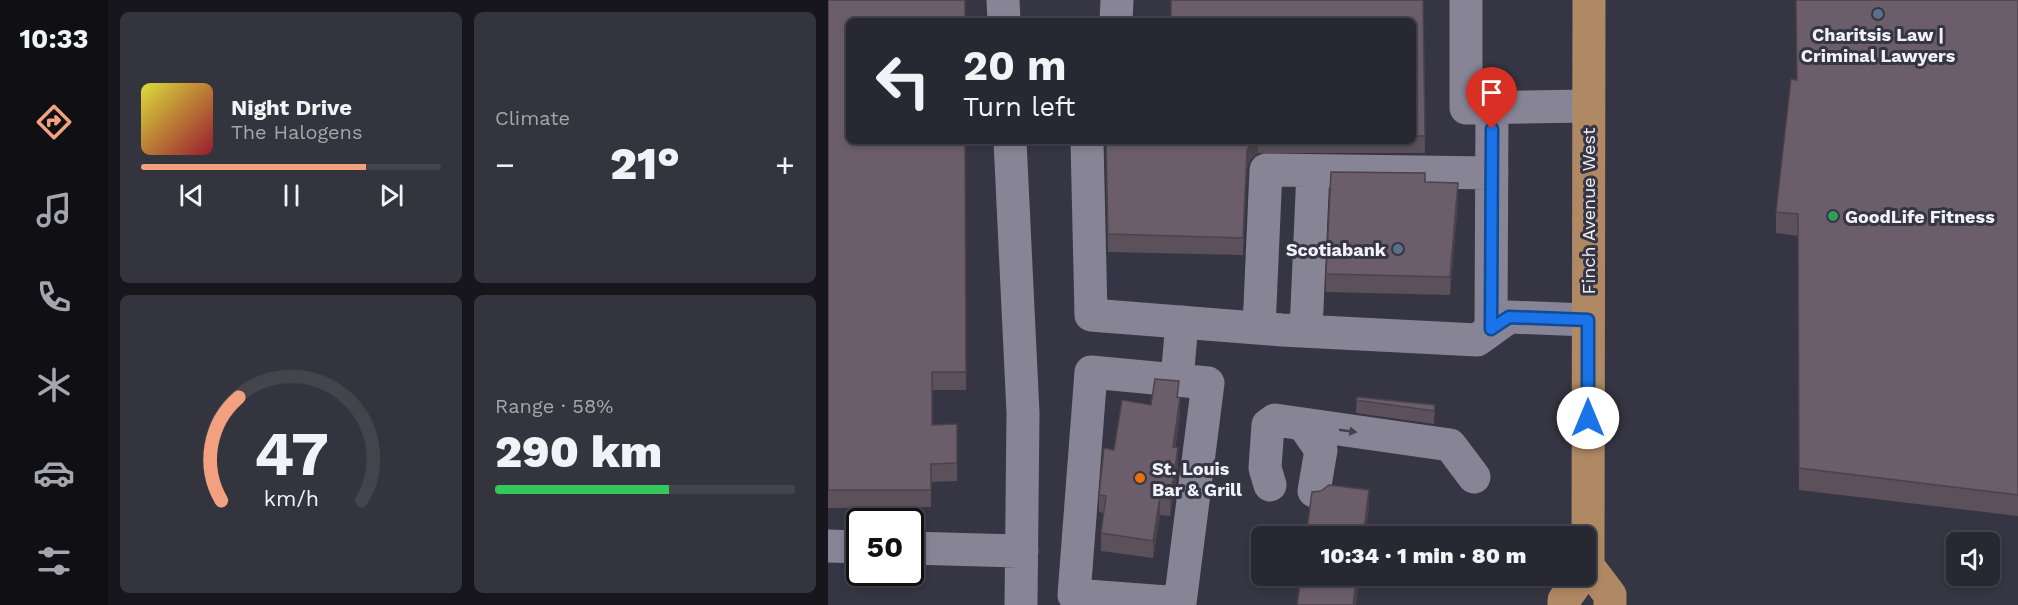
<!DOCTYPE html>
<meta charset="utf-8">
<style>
:root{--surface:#282832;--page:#34343e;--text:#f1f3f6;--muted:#a5a6ac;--line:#44444d;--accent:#f2a080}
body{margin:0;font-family:"Work Sans",sans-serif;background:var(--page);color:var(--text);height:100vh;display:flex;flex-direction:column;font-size:22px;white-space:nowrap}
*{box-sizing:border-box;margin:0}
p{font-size:20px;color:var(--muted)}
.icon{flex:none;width:33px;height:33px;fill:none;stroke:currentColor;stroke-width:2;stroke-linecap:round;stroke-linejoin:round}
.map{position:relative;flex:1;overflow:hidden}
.details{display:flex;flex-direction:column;gap:12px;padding:12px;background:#16161c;width:720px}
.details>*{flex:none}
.guide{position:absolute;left:18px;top:18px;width:570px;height:126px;border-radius:9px;box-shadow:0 3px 9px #0003,0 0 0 2px var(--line);background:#282832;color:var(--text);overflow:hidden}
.fabs{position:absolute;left:1118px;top:532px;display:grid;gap:12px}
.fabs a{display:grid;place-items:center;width:54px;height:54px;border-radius:9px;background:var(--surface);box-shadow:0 3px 9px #0003,0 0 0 2px var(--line);font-size:30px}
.speed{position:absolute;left:18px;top:508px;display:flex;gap:12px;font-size:30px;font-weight:700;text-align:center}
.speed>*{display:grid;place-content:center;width:78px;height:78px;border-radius:50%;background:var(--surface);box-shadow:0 3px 9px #0003,0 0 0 2px var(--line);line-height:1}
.speed .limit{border:3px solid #111;border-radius:9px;background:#fff;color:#111}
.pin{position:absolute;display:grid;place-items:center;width:51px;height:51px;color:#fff;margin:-62px -26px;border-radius:50% 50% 50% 0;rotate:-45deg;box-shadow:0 0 6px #0007}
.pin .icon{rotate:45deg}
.me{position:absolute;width:66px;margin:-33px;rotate:0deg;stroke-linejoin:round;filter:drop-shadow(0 0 4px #0008)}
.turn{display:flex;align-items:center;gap:21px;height:126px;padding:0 18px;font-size:27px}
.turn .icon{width:78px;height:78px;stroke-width:2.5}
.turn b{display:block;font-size:42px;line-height:51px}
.big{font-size:45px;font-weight:800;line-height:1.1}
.details .card{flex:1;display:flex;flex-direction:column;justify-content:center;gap:9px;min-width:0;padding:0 21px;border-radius:9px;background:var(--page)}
.details .dial{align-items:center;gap:0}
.dial svg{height:156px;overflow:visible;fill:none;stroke:var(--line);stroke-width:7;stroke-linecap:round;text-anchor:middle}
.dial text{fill:var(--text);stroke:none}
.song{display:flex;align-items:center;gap:18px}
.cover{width:72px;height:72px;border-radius:9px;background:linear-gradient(135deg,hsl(60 70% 55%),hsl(350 70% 35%))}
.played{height:6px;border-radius:3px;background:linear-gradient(90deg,var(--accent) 75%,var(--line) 75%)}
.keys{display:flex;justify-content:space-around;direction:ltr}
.heat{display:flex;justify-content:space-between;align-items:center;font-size:33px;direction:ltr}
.charge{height:9px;border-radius:4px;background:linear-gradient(90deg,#34c759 58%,var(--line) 0)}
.details .tiles{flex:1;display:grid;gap:12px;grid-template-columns:repeat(2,1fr)}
.trip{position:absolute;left:423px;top:526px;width:345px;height:60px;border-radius:9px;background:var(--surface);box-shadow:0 3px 9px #0003,0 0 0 2px var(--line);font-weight:800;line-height:60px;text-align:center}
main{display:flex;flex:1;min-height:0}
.dock{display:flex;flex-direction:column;width:108px;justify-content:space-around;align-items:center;background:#101014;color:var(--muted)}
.dock .icon{width:42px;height:42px}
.dock .on{color:var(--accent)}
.dock b{font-size:27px;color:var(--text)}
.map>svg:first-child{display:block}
</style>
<main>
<nav class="dock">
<b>10:33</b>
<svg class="icon on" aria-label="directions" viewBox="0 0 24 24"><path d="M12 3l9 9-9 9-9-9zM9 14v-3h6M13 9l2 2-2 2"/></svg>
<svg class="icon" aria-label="music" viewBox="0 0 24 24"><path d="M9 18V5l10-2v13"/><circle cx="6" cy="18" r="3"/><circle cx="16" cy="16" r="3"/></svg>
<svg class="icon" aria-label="phone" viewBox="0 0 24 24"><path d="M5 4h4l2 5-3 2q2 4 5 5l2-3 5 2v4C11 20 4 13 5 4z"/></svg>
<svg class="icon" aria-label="climate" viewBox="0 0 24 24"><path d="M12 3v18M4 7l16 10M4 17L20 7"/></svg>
<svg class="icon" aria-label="car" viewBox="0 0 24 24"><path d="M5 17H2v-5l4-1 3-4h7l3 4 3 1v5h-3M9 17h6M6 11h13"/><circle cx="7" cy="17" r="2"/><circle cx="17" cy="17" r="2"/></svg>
<svg class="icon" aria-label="filters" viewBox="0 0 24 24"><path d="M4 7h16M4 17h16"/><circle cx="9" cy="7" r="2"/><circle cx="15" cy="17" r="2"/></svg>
</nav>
<section class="details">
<div class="tiles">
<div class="card">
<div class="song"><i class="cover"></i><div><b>Night Drive</b><p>The Halogens</p></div></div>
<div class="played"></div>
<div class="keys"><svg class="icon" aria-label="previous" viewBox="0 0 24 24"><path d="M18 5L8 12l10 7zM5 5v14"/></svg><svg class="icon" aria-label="pause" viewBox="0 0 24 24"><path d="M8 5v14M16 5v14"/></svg><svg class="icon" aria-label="next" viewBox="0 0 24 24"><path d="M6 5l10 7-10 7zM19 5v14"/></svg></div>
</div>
<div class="card"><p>Climate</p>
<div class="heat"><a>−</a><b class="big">21°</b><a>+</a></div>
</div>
<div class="card dial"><svg viewBox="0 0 100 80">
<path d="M14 69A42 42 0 1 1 86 69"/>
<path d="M14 69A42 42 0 0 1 23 16" stroke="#f2a080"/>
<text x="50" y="56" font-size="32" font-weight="700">47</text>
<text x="50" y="72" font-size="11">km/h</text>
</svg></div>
<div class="card"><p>Range · 58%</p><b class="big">290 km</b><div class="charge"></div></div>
</div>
</section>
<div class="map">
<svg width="1190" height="605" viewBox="0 0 1190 605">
<rect width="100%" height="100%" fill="#363543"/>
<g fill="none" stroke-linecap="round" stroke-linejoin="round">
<path stroke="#868495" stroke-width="33" d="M175,0L176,21
M638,0V108L760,106
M288,21L289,0
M182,141L195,413L193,605
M259,141L263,315L454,330L649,340L681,317L760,320
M431,328L438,170L664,173
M663,329L664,107
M478,331L485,171
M263,372L380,383L352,603L246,595Z
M349,380L354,322
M475,424L493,450L486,491
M442,485L437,468L440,425L447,420L622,445L646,477
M0,546L32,547
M82,548L194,551"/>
<path stroke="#af8963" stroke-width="33" d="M760,566L782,595V605
M758,570L760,566L761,0
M736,605V600L753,576"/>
</g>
<path fill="#5c515b" d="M0,0L137,141L138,390H104V425L129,424V481L103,482V507L0,508Z
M595,0L597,153H430L422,160L419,169L415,255L280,252L278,141H585V21Z
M1190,0V516L971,490L970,236L948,233V212Z
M597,182L630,201L622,295L498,292V274Z
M529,397L607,405L606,424L528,413Z
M351,398L352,415L347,448L350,466L342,516L332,515L325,558L273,551V533L276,513L271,512V495L286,450L323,405Z"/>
<path fill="#4b424a" d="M423,141H430V153L422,160L419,169L415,255L419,151Z
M630,183V201L622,295V277Z
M352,398V415L345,465V447Z
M350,448V466L342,516V499Z
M541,490V508L537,537H535Z
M332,497V515L325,558V541Z
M529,576H532L528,605H525Z"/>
<path fill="#6b5e6a" stroke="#4b424a" stroke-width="1.5" d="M0,0H137V21H21V141H137L138,372H104V425L129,424V463L103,464V490H0Z
M343,0H595L597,136H585V21H343Z
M968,0H1190V495L971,468L970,214L948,212L963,79L969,80Z
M278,141H423L419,151L415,238L280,234Z
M503,172L597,173V182L630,183L622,277L498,274Z
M327,379L351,381L349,397L352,398L345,447L350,448L342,499L332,497L325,541L273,533L278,496L271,495L276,448L286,450L294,400L323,405Z
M529,397L607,405L606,411L528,400Z
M501,485L541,490L535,537H478L484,492L493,491Z
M473,576H529L525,605H469Z"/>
<defs><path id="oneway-solid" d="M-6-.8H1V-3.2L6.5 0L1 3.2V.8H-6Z" transform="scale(1.5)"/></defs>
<use fill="#42414f" href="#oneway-solid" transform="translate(520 431) rotate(8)"/>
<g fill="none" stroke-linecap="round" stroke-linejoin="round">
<g stroke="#114b97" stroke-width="15">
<path id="route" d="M664,129L663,329L681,317L760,320V418"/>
</g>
<use href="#route" stroke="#1a73e8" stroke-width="10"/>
</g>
<g fill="#5c6f8a" stroke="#363543" stroke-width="2">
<circle cx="1050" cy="14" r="6"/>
<circle cx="570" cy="249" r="6"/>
</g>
<circle fill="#2e9e5b" stroke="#363543" stroke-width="2" cx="1005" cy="216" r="6"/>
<circle fill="#e8710a" stroke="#363543" stroke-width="2" cx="312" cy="478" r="6"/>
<g text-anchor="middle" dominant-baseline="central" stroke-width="6" stroke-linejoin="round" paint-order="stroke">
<g font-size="18" font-weight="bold" fill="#f2f1fa" stroke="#363543" text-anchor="start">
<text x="1050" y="34" text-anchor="middle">Charitsis Law |<tspan x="1050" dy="21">Criminal Lawyers</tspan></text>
<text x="1017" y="216">GoodLife Fitness</text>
<text x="558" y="249" text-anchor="end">Scotiabank</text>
<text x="324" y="468">St. Louis<tspan x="324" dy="21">Bar &amp; Grill</tspan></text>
</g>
<g font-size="18" fill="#f2f1fa" stroke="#363543">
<text transform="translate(760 211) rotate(-90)">Finch Avenue West</text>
</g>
</g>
</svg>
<div class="fabs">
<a><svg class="icon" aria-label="sound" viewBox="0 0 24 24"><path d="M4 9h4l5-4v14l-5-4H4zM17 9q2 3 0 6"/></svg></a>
</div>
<div class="speed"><div class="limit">50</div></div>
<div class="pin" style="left:664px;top:129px;background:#d93025"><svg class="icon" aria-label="arrive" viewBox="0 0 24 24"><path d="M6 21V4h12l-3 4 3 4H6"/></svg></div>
<svg class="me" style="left:760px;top:418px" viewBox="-20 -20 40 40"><circle r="19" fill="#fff"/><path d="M0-13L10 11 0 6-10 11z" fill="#1a73e8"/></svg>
<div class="trip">10:34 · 1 min · 80 m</div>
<div class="guide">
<div class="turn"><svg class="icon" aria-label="left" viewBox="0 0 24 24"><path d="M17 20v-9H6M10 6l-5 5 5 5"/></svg><div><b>20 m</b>Turn left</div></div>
</div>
</div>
</main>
